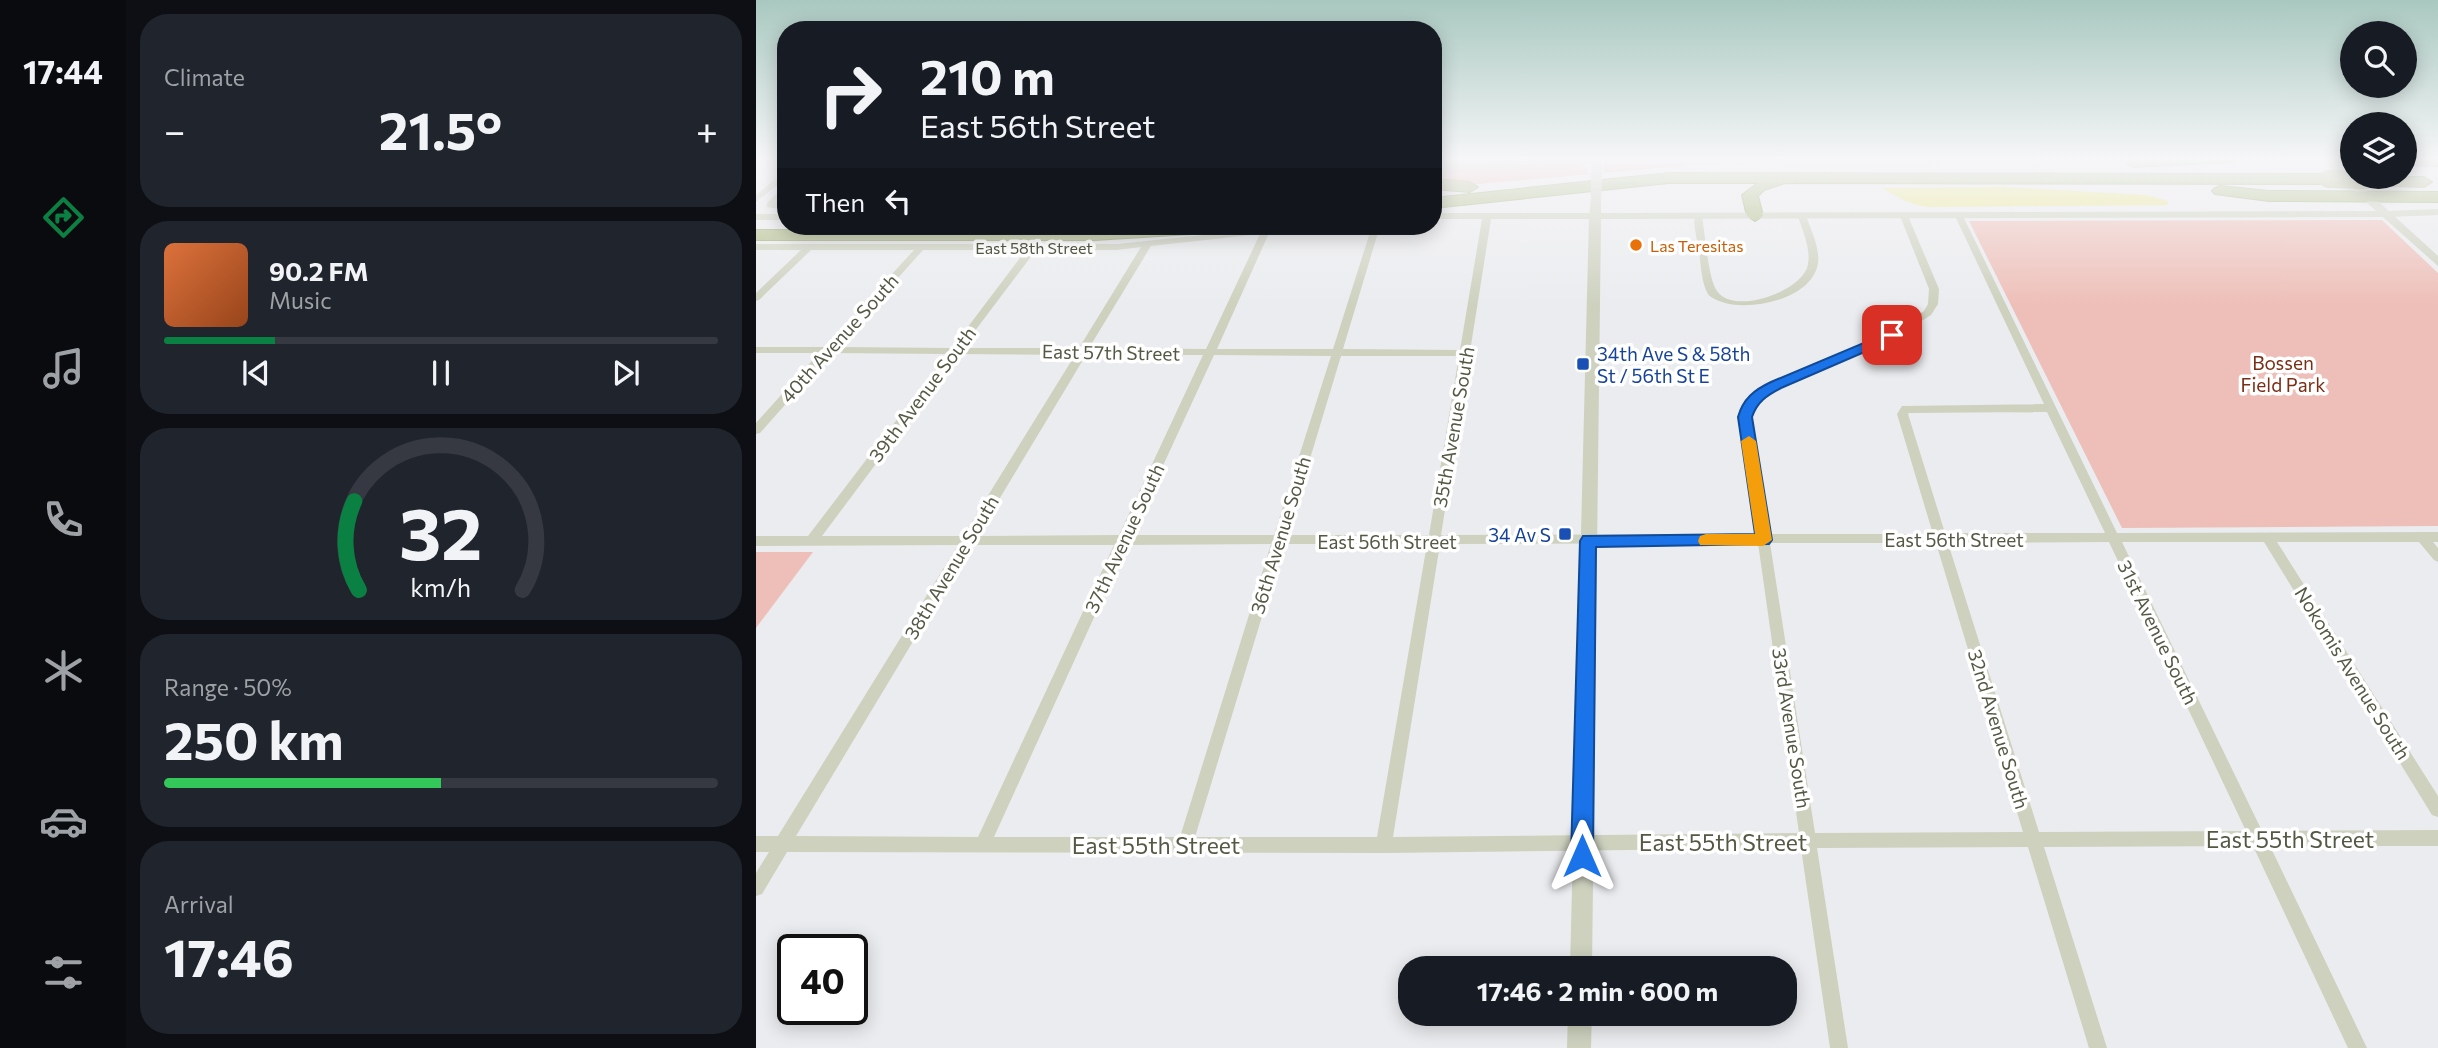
<!DOCTYPE html>
<meta charset="utf-8">
<style>
:root{--surface:#171b24;--page:#20242c;--text:#f1f3f6;--muted:#9ea1a6;--line:#363941;--accent:#0b8043}
body{margin:0;font-family:Commissioner,sans-serif;background:var(--page);color:var(--text);height:100vh;display:flex;flex-direction:column;font-size:26px;white-space:nowrap}
*{box-sizing:border-box;margin:0}
p{font-size:23px;color:var(--muted)}
.icon{flex:none;width:38px;height:38px;fill:none;stroke:currentColor;stroke-width:2;stroke-linecap:round;stroke-linejoin:round}
.map{position:relative;flex:1;overflow:hidden}
.panel{display:flex;flex-direction:column;gap:14px;padding:14px;background:#0d0f14;width:630px}
.panel>*{flex:none}
.banner{position:absolute;left:21px;top:21px;width:665px;height:214px;border-radius:28px;box-shadow:0 4px 18px #0003;background:#171b24;color:var(--text);overflow:hidden}
.fabs{position:absolute;left:1584px;top:21px;display:grid;gap:14px}
.fabs a{display:grid;place-items:center;width:77px;height:77px;border-radius:50%;background:var(--surface);box-shadow:0 4px 18px #0003;font-size:35px}
.speed{position:absolute;left:21px;top:934px;display:flex;gap:14px;font-size:35px;font-weight:700;text-align:center}
.speed>*{display:grid;place-content:center;width:91px;height:91px;border-radius:50%;background:var(--surface);box-shadow:0 4px 18px #0003;line-height:1}
.speed .limit{border:4px solid #111;border-radius:10px;background:#fff;color:#111}
.pin{position:absolute;display:grid;place-items:center;width:60px;height:60px;color:#fff;margin:-30px;border-radius:14px;box-shadow:0 4px 10px #0006}
.me{position:absolute;width:77px;margin:-38px;rotate:0deg;stroke-linejoin:round;filter:drop-shadow(0 0 5px #0008)}
.turn{display:flex;align-items:center;gap:24px;height:147px;padding:0 28px;font-size:32px}
.turn .icon{width:91px;height:91px;stroke-width:2.5}
.turn b{display:block;font-size:49px;line-height:60px}
.then{display:flex;align-items:center;height:66px;padding:0 28px;background:#0003;gap:14px;font-size:26px}
.big{font-size:52px;font-weight:700;line-height:1.1}
.panel .widget{flex:1;display:flex;flex-direction:column;justify-content:center;gap:10px;min-width:0;padding:0 24px;border-radius:28px;background:var(--page)}
.panel .dial{align-items:center;gap:0}
.dial svg{height:182px;overflow:visible;fill:none;stroke:var(--line);stroke-width:7;stroke-linecap:round;text-anchor:middle}
.dial text{fill:var(--text);stroke:none}
.song{display:flex;align-items:center;gap:21px}
.cover{width:84px;height:84px;border-radius:10px;background:linear-gradient(135deg,hsl(20 70% 55%),hsl(20 70% 35%))}
.played{height:7px;border-radius:4px;background:linear-gradient(90deg,var(--accent) 20%,var(--line) 20%)}
.keys{display:flex;justify-content:space-around;direction:ltr}
.heat{display:flex;justify-content:space-between;align-items:center;font-size:38px;direction:ltr}
.charge{height:10px;border-radius:5px;background:linear-gradient(90deg,#34c759 50%,var(--line) 0)}
.trip{position:absolute;left:642px;top:956px;width:399px;height:70px;border-radius:28px;background:var(--surface);box-shadow:0 4px 18px #0003;font-weight:700;line-height:70px;text-align:center}
main{display:flex;flex:1;min-height:0}
.dock{display:flex;flex-direction:column;width:126px;justify-content:space-around;align-items:center;background:#090b0e;color:var(--muted)}
.dock .icon{width:49px;height:49px}
.dock .active{color:var(--accent)}
.dock b{font-size:32px;color:var(--text)}
.map>svg:first-child{display:block}
</style>
<main>
<nav class="dock">
<b>17:44</b>
<svg class="icon active" aria-label="directions" viewBox="0 0 24 24"><path d="M12 3l9 9-9 9-9-9zM9 14v-3h6M13 9l2 2-2 2"/></svg>
<svg class="icon" aria-label="music" viewBox="0 0 24 24"><path d="M9 18V5l10-2v13"/><circle cx="6" cy="18" r="3"/><circle cx="16" cy="16" r="3"/></svg>
<svg class="icon" aria-label="phone" viewBox="0 0 24 24"><path d="M5 4h4l2 5-3 2q2 4 5 5l2-3 5 2v4C11 20 4 13 5 4z"/></svg>
<svg class="icon" aria-label="climate" viewBox="0 0 24 24"><path d="M12 3v18M4 7l16 10M4 17L20 7"/></svg>
<svg class="icon" aria-label="car" viewBox="0 0 24 24"><path d="M5 17H2v-5l4-1 3-4h7l3 4 3 1v5h-3M9 17h6M6 11h13"/><circle cx="7" cy="17" r="2"/><circle cx="17" cy="17" r="2"/></svg>
<svg class="icon" aria-label="filters" viewBox="0 0 24 24"><path d="M4 7h16M4 17h16"/><circle cx="9" cy="7" r="2"/><circle cx="15" cy="17" r="2"/></svg>
</nav>
<section class="panel">
<div class="widget"><p>Climate</p>
<div class="heat"><a>−</a><b class="big">21.5°</b><a>+</a></div>
</div>
<div class="widget">
<div class="song"><i class="cover"></i><div><b>90.2 FM</b><p>Music</p></div></div>
<div class="played"></div>
<div class="keys"><svg class="icon" aria-label="previous" viewBox="0 0 24 24"><path d="M18 5L8 12l10 7zM5 5v14"/></svg><svg class="icon" aria-label="pause" viewBox="0 0 24 24"><path d="M8 5v14M16 5v14"/></svg><svg class="icon" aria-label="next" viewBox="0 0 24 24"><path d="M6 5l10 7-10 7zM19 5v14"/></svg></div>
</div>
<div class="widget dial"><svg viewBox="0 0 100 80">
<path d="M14 69A42 42 0 1 1 86 69"/>
<path d="M14 69A42 42 0 0 1 12 30" stroke="#0b8043"/>
<text x="50" y="56" font-size="32" font-weight="700">32</text>
<text x="50" y="72" font-size="11">km/h</text>
</svg></div>
<div class="widget"><p>Range · 50%</p><b class="big">250 km</b><div class="charge"></div></div>
<div class="widget"><p>Arrival</p><b class="big">17:46</b></div>
</section>
<div class="map">
<svg width="1682" height="1048" viewBox="0 0 1682 1048">
<rect width="100%" height="100%" fill="#ebecef"/>
<path fill="#eebfb8" d="M847,158H1429L1321,163L936,165L711,185L677,181V170L680,169L822,164L829,166L832,173L848,172Z
M1626,220L1682,273V526L1366,528L1213,221Z
M0,552H57L0,628Z"/>
<path fill="#ebe785" d="M1247,187L1391,195L1412,201V205L1172,207C1153,204 1142,198 1126,188Z"/>
<g fill="none" stroke-linecap="round" stroke-linejoin="round">
<g stroke="#98a76e" stroke-width="2">
<path id="motorway" d="M1486,158L1479,162L1377,167L1370,163L1372,160L1383,158Z
M1573,158H1596V163L1580,162Z
M1648,158H1682V166L1648,165Z
M913,173L1571,174L1579,179L1571,184L1029,183L1008,190L1002,196L1007,216L999,221L991,216L986,195L1002,183H913L677,208V198Z
M1607,177H1668L1676,182L1668,187L1612,185L1604,180Z
M677,179L714,182L722,187L714,192L677,189Z
M1464,186L1513,191L1682,192V202L1513,201L1459,194L1456,191L1459,188Z
M409,226H493L485,231L338,240H0V230H338Z"/>
</g>
<path fill="#cdd1be" fill-rule="evenodd" d="M27,172H30V178L0,202V195Z
M27,187H30V194L21,203L30,204V210L11,207V203Z
M1682,209V215L1631,217L1627,214L1631,211Z
M677,213H839L843,216L839,219H735L685,535L1000,534L984,417L989,402L1003,390L1132,333L1168,311L1172,304L1173,289L1144,216L1148,213L1152,216L1183,289L1182,304L1175,315L1140,337L1011,394L998,406L994,417L1013,534H1177L1141,414L1146,406L1288,404L1199,216L1203,213L1207,216L1361,533L1682,532V542H1677L1682,548V562L1678,560L1663,542H1521L1682,796V817L1676,815L1508,542H1366L1506,831L1682,830V846H1514L1611,1048H1592L1497,846L1288,847L1351,1048H1333L1272,847L1061,848L1092,1048H1074L1045,848L628,853L31,852L6,894L0,896V873L13,852H0V836H22L202,545L0,546V536H52L191,354L75,353L4,433L0,434V423L63,353H0V347H69L158,250H55L3,300L0,301V293L45,250H0V244H361L534,226H560L556,229L513,233L461,349H577L616,226H624L587,349L704,350L726,219H677ZM504,234L450,349L333,348L395,246ZM385,247L323,348H206L280,250H361ZM167,250H270L196,348L80,347ZM202,354L319,355L207,536H66ZM330,355H447L363,535L221,536ZM458,355L575,356L518,535H375ZM585,356H703L673,535H531ZM1291,412L1349,533H1189L1152,414L1153,413ZM1353,542L1490,831L1283,832L1192,543ZM1002,543L1043,833L637,837L684,544ZM1014,543H1180L1267,832L1059,833ZM515,544L424,837H238L371,545ZM528,544H671L621,837H439ZM215,545H358L222,837L40,836Z
M0,214H30V220H0Z
M939,214L946,216C949,232 952,279 961,291C978,316 1048,291 1052,264C1055,248 1046,230 1042,216L1046,213L1050,216C1055,230 1064,248 1062,263C1057,299 994,312 966,302C961,300 955,298 952,294C945,282 945,264 943,251C941,240 937,225 939,214Z"/>
<path fill="#cdd1be" fill-rule="evenodd" d="M830,158L844,159L845,171H837L835,164L677,169V163Z
M1564,158H1575L1682,256V266L1627,217L845,219L836,968H814L833,216L836,192L845,194V213L1620,211Z
M812,1013H836L835,1048H811Z"/>
<use href="#motorway" fill="#adbb82" fill-rule="evenodd"/>
<g stroke="#98a76e" stroke-width="18" stroke-linecap="butt">
<path id="motorway-bridge" d="M1571,179L1612,180"/>
</g>
<path stroke="#cdd1be" stroke-width="11" d="M840,194L841,169"/>
<use href="#motorway-bridge" stroke="#adbb82" stroke-width="17"/>
</g>
<linearGradient id="sky" x2="0" y2="1"><stop stop-color="#a9c8c0"/><stop offset="0.52" stop-color="#f6f6f8"/><stop offset="1" stop-color="#f6f6f8" stop-opacity="0"/></linearGradient>
<rect width="1682" height="305" fill="url(#sky)"/>
<path fill="#1a73e8" stroke="#114b97" stroke-width="2" d="M1136,331L1143,335L1141,338L1025,388C1011,395 1001,402 996,417L1016,540L1013,544L840,547L837,856L833,863L826,866L819,863L815,856L824,541L827,536L999,534L982,417C987,399 998,390 1015,382Z"/>
<path fill="#f59e0b" d="M993,436L1000,441L1016,540L1007,546L944,545L942,541L944,536L950,534H999L985,441Z"/>
<circle fill="#e8710a" stroke="#fff" stroke-width="2.5" cx="880" cy="245" r="7"/>
<g fill="#1a4fb4" stroke="#fff" stroke-width="2.5">
<rect x="820" y="357" width="14" height="14" rx="3.5"/>
<rect x="802" y="527" width="14" height="14" rx="3.5"/>
</g>
<g text-anchor="middle" dominant-baseline="central" stroke-width="7" stroke-linejoin="round" paint-order="stroke">
<g font-size="16" fill="#c56008" stroke="#fff" text-anchor="start">
<text x="894" y="245">Las Teresitas</text>
</g>
<g font-size="16" fill="#545944" stroke="#fff">
<text x="278" y="247">East 58th Street</text>
</g>
<g font-size="19" fill="#545944" stroke="#fff">
<text transform="translate(83 338) rotate(-48)">40th Avenue South</text>
<text transform="translate(355 352) rotate(1)">East 57th Street</text>
<text transform="translate(166 394) rotate(-53)">39th Avenue South</text>
<text transform="translate(697 427) rotate(-80)">35th Avenue South</text>
<text transform="translate(524 535) rotate(-73)">36th Avenue South</text>
<text transform="translate(368 538) rotate(-65)">37th Avenue South</text>
<text x="1198" y="539">East 56th Street</text>
<text x="631" y="541">East 56th Street</text>
<text transform="translate(195 567) rotate(-59)">38th Avenue South</text>
<text transform="translate(1402 632) rotate(64)">31st Avenue South</text>
<text transform="translate(1597 673) rotate(58)">Nokomis Avenue South</text>
<text transform="translate(1036 728) rotate(81)">33rd Avenue South</text>
<text transform="translate(1243 729) rotate(73)">32nd Avenue South</text>
</g>
<g font-size="19" fill="#164399" stroke="#fff" text-anchor="start">
<text x="841" y="353">34th Ave S &amp; 58th<tspan x="841" dy="22">St / 56th St E</tspan></text>
<text x="795" y="534" text-anchor="end">34 Av S</text>
</g>
<g font-size="19" fill="#792e16" stroke="#fff">
<text x="1527" y="362">Bossen<tspan x="1527" dy="22">Field Park</tspan></text>
</g>
<g font-size="23" fill="#545944" stroke="#fff">
<text x="1534" y="839">East 55th Street</text>
<text x="967" y="842">East 55th Street</text>
<text x="400" y="845">East 55th Street</text>
</g>
</g>
</svg>
<div class="fabs">
<a><svg class="icon" aria-label="search" viewBox="0 0 24 24"><circle cx="10" cy="10" r="6"/><path d="M15 15l6 6"/></svg></a>
<a><svg class="icon" aria-label="layers" viewBox="0 0 24 24"><path d="M12 4l9 5-9 5-9-5zM3 14l9 5 9-5"/></svg></a>
</div>
<div class="speed"><div class="limit">40</div></div>
<div class="pin" style="left:1136px;top:335px;background:#d93025"><svg class="icon" aria-label="arrive" viewBox="0 0 24 24"><path d="M6 21V4h12l-3 4 3 4H6"/></svg></div>
<svg class="me" style="left:826px;top:856px" viewBox="-20 -20 40 40"><path d="M0-17L14 15 0 8-14 15z" fill="#1a73e8" stroke="#fff" stroke-width="4"/></svg>
<div class="trip">17:46 · 2 min · 600 m</div>
<div class="banner">
<div class="turn"><svg class="icon" aria-label="right" viewBox="0 0 24 24"><path d="M7 20v-9h11M14 6l5 5-5 5"/></svg><div><b>210 m</b>East 56th Street</div></div>
<div class="then">Then<svg class="icon" aria-label="left" viewBox="0 0 24 24"><path d="M17 20v-9H6M10 6l-5 5 5 5"/></svg></div>
</div>
</div>
</main>
